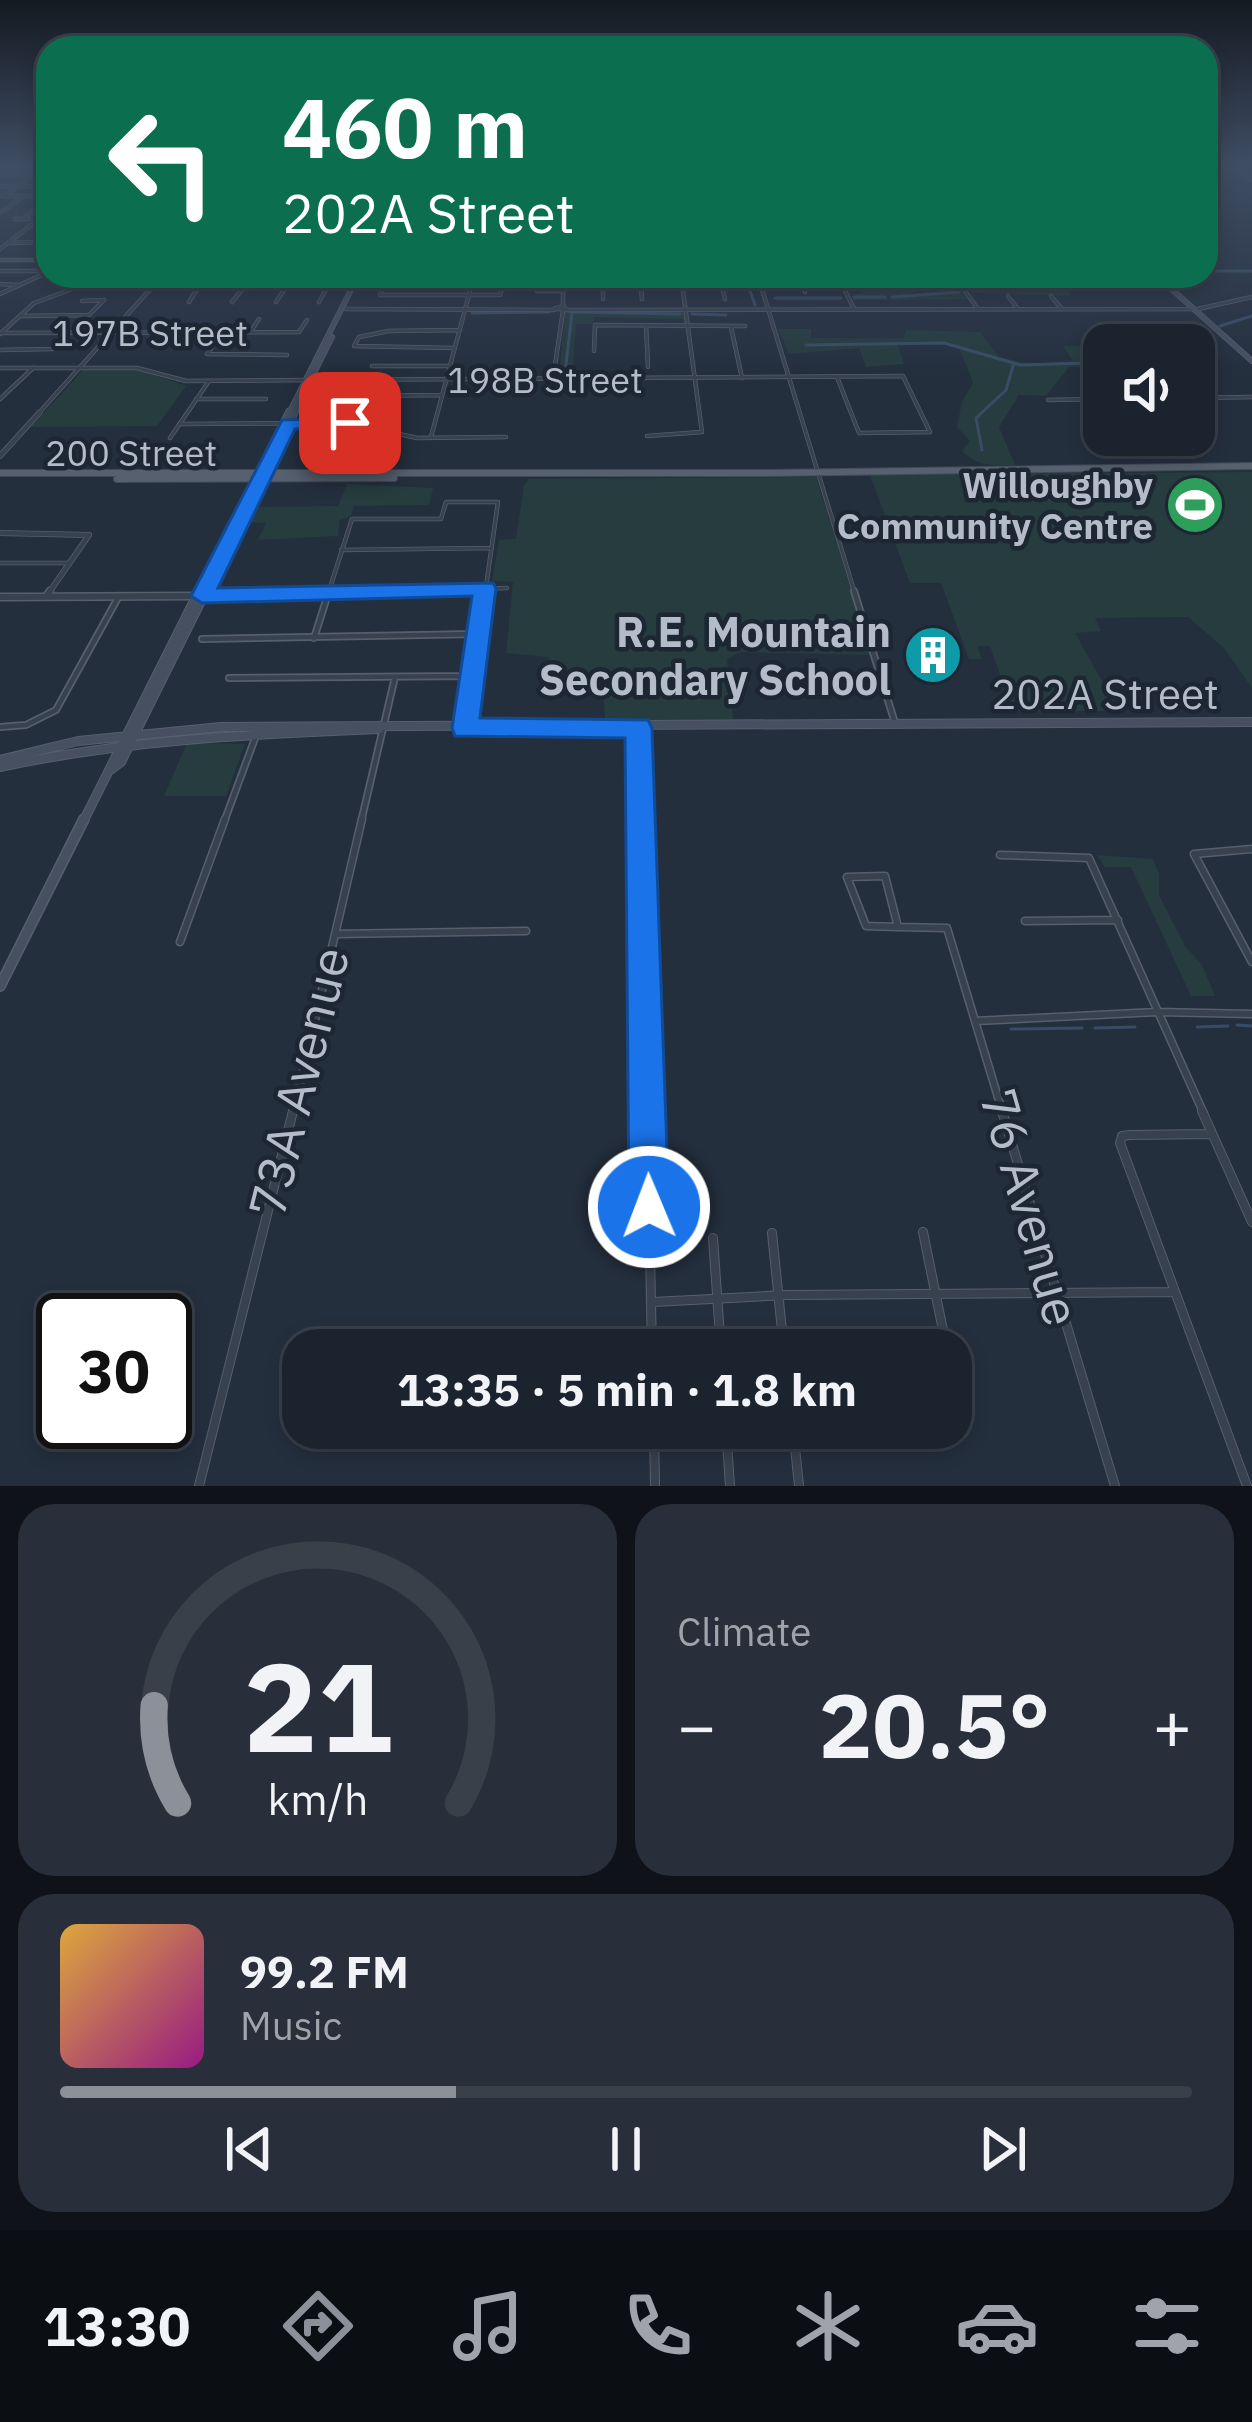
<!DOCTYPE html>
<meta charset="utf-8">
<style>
:root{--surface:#1b232e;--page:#282f3a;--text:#f1f3f6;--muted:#a0a4aa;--line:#39404a;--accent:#8c9099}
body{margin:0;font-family:"IBM Plex Sans",sans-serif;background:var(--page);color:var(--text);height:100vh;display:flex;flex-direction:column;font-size:45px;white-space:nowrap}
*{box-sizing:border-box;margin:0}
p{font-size:39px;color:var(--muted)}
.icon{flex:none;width:66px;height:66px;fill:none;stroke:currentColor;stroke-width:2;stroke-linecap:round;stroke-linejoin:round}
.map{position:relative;height:1486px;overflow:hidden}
.details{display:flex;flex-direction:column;gap:18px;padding:18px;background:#0f1319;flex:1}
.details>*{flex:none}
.banner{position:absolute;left:36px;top:36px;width:1182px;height:252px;border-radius:36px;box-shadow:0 6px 18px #0003,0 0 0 3px var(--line);background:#0b6e4f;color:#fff;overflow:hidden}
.buttons{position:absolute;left:1083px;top:324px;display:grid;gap:24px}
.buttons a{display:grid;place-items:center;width:132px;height:132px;border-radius:24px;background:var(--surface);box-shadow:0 6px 18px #0003,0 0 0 3px var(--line);font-size:60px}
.speed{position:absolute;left:36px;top:1293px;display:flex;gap:24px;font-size:60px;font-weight:700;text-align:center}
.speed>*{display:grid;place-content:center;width:156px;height:156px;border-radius:50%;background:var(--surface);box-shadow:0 6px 18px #0003,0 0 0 3px var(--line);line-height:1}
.speed .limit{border:6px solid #111;border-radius:18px;background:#fff;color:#111}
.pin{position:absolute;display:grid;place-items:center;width:102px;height:102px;color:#fff;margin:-51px;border-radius:24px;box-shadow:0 6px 18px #0006}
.me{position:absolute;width:132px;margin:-66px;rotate:359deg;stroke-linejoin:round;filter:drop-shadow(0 0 9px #0008)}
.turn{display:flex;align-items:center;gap:42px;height:252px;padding:0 48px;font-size:54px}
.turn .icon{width:156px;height:156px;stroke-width:2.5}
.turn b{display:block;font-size:84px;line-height:102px}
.big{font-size:90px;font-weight:800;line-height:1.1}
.details .card{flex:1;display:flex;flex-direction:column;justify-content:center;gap:18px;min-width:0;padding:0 42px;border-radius:36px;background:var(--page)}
.details .dial{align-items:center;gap:0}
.dial svg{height:312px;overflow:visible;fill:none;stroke:var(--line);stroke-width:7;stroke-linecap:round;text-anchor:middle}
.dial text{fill:var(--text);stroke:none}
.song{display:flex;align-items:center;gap:36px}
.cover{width:144px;height:144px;border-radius:18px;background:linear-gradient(135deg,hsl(40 70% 55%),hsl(310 70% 35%))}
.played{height:12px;border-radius:6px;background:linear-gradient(90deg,var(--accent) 35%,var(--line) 35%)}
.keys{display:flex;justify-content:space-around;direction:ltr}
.heat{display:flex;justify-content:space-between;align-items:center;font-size:66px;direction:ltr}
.details .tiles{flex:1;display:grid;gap:18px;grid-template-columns:1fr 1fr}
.card:last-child{grid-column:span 2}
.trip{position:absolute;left:282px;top:1329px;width:690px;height:120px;border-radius:36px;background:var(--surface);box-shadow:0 6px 18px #0003,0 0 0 3px var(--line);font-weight:800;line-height:120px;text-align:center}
.tabs{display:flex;height:192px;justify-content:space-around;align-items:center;background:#0b0e12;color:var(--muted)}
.tabs .icon{width:84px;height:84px}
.tabs .selected{color:var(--accent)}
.tabs b{font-size:54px;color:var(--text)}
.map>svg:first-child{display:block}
</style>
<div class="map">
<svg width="1252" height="1486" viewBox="0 0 1252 1486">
<rect width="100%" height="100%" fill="#242f3e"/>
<path fill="#263c3f" d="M855,276H881L884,289L883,277L912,276L915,283L919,276L917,292L904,295L960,289L967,299L891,300L887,294L889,300H853L852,294L863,293Z
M1046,276H1126L1068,289L1070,296L972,293L969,288Z
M684,310L686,325L683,329L676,328L684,325L683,319L594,317L593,324H576L573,368L583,369V376L559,374L565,312Z
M778,329H811V338H903L907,330L980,332L999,357L1033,364L1073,361L1063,346H1104V369L1069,367L1046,396L1019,395L999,427L1015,465C993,465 977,467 962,451L970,441L957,427L962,402L973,383L958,345H898L904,364L866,367L859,348L789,354Z
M84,369L140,370L186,386L157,426L31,427Z
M1252,472V688L1224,648L1188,617L1095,618L1101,631L1075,633L1119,711H1013L990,646H977L982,659H969L941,583H910L870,475Z
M816,477L872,655L741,652L727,659L733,719H605L602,679L549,671V657L506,653L513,582L492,581L499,540L516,539L524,485L529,479Z
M347,484L433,488L429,505L354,506L351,516L340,520L338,536L258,540L266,523L251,522L257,507L338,506Z
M187,743L245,744L226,796H164Z
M1097,855L1153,859L1159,874V895L1185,946L1202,965L1215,996H1191L1131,867H1105Z"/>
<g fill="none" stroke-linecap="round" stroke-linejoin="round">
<path stroke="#394c67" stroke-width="3" d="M1206,271H1252
M745,276L755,305
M971,289L1071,276
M854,297H885
M892,297L959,292
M775,298H841
M570,312L680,314
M472,313L549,312
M692,314L726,315
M1220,326L1252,316
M806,345L944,343L1020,365L1086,363L1104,368
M1194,354L1206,328
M565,373L572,313
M982,450L976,418L1006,390L1013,366
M1237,1025L1252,1026
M1197,1027L1228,1026
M1095,1028L1135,1027
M1011,1029L1082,1028"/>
<g stroke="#565f6c" stroke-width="4.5">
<path id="minor-far3" d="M0,165H48
M0,176L48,175
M0,186H48
M4,196L48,165
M0,213L24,196
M15,219H29
M22,219L48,200
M8,243L48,242
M0,271H48
M387,276L380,295H500L506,276
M539,276L537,291H562
M563,276V306
M603,276V299
M640,276L642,299
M719,276L725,299
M758,276L855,594
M798,276L805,292
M838,276L854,309
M954,276L978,309
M0,284L18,285
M78,287L87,276
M0,294L48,272
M1008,296L1018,309
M1051,296L1062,309
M82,301L104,300
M189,302L199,286
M232,302L253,276
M276,302L286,287
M319,302L328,286
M562,306L566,309H554Z
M346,309L554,310
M565,310L1198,309L1252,297
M21,316L89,315L104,300
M646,325L648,367
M731,327L742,378
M251,331L259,319
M223,332L207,354L287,355
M0,333L299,332L307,320
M455,348L354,346L359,337L389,331L460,330
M0,350L52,349L67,335
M594,351L595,325L745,326
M372,366H449
M553,379L563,311
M311,380L903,376L930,432L859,433L837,377
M351,396L441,395
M1194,398L1252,397
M0,399L33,368
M196,399H266
M1048,400L1104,399
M179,424L350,423L417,438L506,437
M376,428L389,420
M1165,435L1181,454
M647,436L702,432L681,276
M431,437L474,276
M170,438L209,381
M341,550L491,548
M0,563H70
M297,594L507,588
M328,594L352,519H441L446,502H498L485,594"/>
</g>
<g stroke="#565f6c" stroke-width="8">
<path id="minor-far2" d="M854,591L895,723
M206,596L410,591
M314,638L329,591
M202,639L478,634
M229,678L472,676
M466,723L485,591
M0,727L26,725L56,710L119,596
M639,727L641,822
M224,822L257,733
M361,822L395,677"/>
</g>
<g stroke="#565f6c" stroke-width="9">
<path id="minor-far1" d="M641,819L647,1114
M1252,849L1194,854L1252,962
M1000,855L1089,858L1204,1114
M885,876L898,927L866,926L847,877Z
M1025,921L1118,920
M898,927L947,928L1003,1114
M335,934L526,931
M180,942L225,819
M975,1021L1157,1012L1252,1014
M293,1114L362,819"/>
</g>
<g stroke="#565f6c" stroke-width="10">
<path id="minor" d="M647,1111L652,1350
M1002,1111L1115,1486
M1202,1111L1252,1222
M1210,1134L1130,1135L1122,1136L1120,1143L1247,1486
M923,1232L947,1350
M772,1233L784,1350
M713,1238L721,1350
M653,1302L787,1295L1175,1292
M654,1428L655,1486
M726,1428L730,1486
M793,1428L799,1486
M794,1435L964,1432L951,1368
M199,1486L293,1111"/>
</g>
<g stroke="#565f6c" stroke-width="4.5">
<path id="tertiary-far2" d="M1229,165L1252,180
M0,196H48
M0,249L48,212
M0,334L34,303L78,287L353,286
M0,368H137L186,381L307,380
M37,415L153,286L168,276"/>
</g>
<g stroke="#565f6c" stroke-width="6">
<path id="tertiary-far1" d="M0,456L40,412
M0,533L89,535L48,594"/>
</g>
<g stroke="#565f6c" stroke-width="9">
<path id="tertiary" d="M0,597L194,596
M46,597L50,591"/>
</g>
<g stroke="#565f6c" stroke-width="4.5">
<path id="secondary-far4" d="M0,260H48"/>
</g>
<g stroke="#565f6c" stroke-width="6">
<path id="secondary-far3" d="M1157,276L1252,361
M288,415L358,276
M293,415L332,337"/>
</g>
<g stroke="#565f6c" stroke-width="8">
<path id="secondary-far2" d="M198,594L289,412
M205,594L295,412"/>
</g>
<g stroke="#565f6c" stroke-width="10">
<path id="secondary-far1" d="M0,760L78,741L221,727L1252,722
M0,767C126,740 251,734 379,729
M109,771L121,762L206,591
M83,822L199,591"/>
</g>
<g stroke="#565f6c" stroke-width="12">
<path id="secondary" d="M0,986L84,819"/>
</g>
<g stroke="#414a57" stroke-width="8">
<path id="primary" d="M0,473H772L1252,466
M117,479L394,478"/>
</g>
<use href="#minor-far3" stroke="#38414e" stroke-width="3"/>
<use href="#minor-far2" stroke="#38414e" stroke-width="4.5"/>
<use href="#minor-far1" stroke="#38414e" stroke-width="6"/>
<use href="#minor" stroke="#38414e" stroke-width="8"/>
<use href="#tertiary-far2" stroke="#38414e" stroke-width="3"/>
<use href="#tertiary-far1" stroke="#38414e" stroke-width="4.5"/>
<use href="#tertiary" stroke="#38414e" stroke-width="6"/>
<use href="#secondary-far4" stroke="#465061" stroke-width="3"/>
<use href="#secondary-far3" stroke="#465061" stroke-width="4.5"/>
<use href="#secondary-far2" stroke="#465061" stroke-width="6"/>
<use href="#secondary-far1" stroke="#465061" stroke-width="8"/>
<use href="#secondary" stroke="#465061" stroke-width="9"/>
<use href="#primary" stroke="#56606e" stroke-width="6"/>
</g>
<linearGradient id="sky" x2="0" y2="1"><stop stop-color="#141a22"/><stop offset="0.44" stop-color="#3f4d63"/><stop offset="1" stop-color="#3f4d63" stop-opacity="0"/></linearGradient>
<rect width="1252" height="373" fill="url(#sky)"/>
<path fill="#1a73e8" stroke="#114b97" stroke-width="3" d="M350,418L356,419V427L295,429L218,588L493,583L496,588L480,718L648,720L652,728L669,1207L663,1221L649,1227L635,1221L629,1207L625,738L455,736L452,728L472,596L202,603L191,596L282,420Z"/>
<defs>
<g id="stadium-disc" transform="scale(3)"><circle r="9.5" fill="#2e9e5b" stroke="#1d2633"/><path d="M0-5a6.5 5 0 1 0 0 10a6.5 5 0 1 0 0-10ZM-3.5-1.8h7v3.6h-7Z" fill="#fff"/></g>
<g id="building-disc" transform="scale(3)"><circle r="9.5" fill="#0f9aa8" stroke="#1d2633"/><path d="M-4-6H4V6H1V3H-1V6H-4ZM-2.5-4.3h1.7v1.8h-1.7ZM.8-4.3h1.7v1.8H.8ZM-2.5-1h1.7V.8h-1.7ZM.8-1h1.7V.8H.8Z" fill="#fff"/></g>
</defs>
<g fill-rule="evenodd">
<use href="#stadium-disc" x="1195" y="505"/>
<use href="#building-disc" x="933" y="655"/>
</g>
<g text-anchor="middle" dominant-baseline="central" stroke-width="9" stroke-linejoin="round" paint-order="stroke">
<g font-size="36" fill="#b4bcc9" stroke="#1d2633">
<text x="150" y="332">197B Street</text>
<text x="545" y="379">198B Street</text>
<text x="131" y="452">200 Street</text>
</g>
<g font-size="36" font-weight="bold" fill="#b4bcc9" stroke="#1d2633" text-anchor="end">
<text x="1153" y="484">Willoughby<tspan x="1153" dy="41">Community Centre</tspan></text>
</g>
<g font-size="42" font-weight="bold" fill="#b4bcc9" stroke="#1d2633" text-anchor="end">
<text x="891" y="631">R.E. Mountain<tspan x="891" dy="48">Secondary School</tspan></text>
</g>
<g font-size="42" fill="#b4bcc9" stroke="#1d2633">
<text x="1105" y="693">202A Street</text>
</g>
<g font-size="51" fill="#b4bcc9" stroke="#1d2633">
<text transform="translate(298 1082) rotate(-76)">73A Avenue</text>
<text transform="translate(1031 1207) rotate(74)">76 Avenue</text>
</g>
</g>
</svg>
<div class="buttons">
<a><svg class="icon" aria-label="sound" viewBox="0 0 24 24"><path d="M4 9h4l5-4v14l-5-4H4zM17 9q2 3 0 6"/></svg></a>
</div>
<div class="speed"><div class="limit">30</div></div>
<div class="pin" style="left:350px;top:423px;background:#d93025"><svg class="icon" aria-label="arrive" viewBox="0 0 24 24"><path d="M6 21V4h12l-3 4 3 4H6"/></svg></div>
<svg class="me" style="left:649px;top:1207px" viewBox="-20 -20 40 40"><circle r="17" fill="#1a73e8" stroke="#fff" stroke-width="3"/><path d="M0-11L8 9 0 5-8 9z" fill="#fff"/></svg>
<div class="trip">13:35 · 5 min · 1.8 km</div>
<div class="banner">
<div class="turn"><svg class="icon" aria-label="left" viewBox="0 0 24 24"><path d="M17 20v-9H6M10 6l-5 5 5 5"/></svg><div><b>460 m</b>202A Street</div></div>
</div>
</div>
<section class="details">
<div class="tiles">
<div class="card dial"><svg viewBox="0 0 100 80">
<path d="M14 69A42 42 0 1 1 86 69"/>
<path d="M14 69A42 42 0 0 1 8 44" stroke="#8c9099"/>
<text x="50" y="56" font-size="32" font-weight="700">21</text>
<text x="50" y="72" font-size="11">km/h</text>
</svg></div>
<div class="card"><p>Climate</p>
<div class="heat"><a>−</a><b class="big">20.5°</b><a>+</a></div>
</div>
<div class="card">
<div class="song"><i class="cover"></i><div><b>99.2 FM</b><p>Music</p></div></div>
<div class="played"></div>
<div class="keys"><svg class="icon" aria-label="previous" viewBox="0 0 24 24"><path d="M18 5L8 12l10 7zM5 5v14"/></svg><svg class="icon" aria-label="pause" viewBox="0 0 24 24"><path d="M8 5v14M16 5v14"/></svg><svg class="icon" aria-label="next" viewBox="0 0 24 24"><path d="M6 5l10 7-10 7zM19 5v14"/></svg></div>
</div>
</div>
</section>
<nav class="tabs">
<b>13:30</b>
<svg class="icon selected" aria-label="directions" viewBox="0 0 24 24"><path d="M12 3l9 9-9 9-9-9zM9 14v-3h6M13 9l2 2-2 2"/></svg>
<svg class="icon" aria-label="music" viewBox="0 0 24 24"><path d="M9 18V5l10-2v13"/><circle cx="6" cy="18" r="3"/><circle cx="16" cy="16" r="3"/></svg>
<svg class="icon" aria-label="phone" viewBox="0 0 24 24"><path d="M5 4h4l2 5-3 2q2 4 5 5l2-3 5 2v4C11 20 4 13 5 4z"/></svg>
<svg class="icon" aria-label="climate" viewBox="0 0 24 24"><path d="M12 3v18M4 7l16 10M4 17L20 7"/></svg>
<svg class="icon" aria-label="car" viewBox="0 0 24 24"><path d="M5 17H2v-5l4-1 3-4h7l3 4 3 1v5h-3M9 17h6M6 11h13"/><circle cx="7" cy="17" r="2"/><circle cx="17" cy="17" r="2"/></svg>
<svg class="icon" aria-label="filters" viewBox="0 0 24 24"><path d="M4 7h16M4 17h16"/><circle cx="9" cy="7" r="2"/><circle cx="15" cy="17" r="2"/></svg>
</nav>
